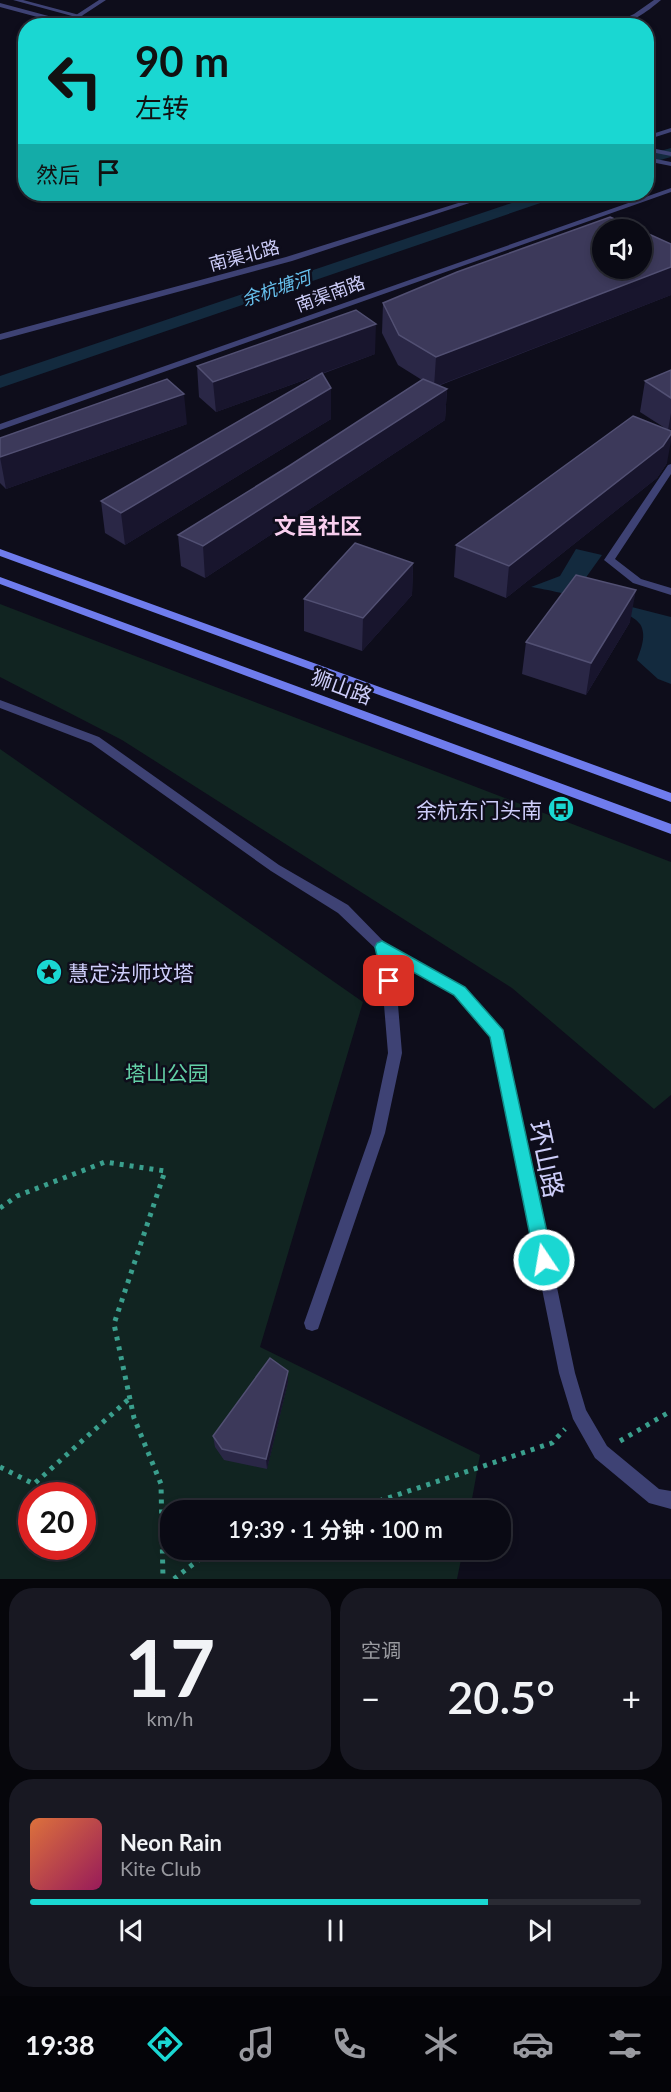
<!DOCTYPE html>
<html lang="zh">
<meta charset="utf-8">
<style>
:root{--surface:#0a0a14;--page:#181822;--text:#f1f3f6;--muted:#999aa0;--line:#2a2b34;--accent:#1ad7d2}
body{margin:0;font-family:Lato,"Noto Sans SC",sans-serif;background:var(--page);color:var(--text);height:100vh;display:flex;flex-direction:column;font-size:22px;white-space:nowrap}
*{box-sizing:border-box;margin:0}
p{font-size:20px;color:var(--muted)}
.icon{flex:none;width:33px;height:33px;fill:none;stroke:currentColor;stroke-width:2;stroke-linecap:round;stroke-linejoin:round}
.map{position:relative;height:1579px;overflow:hidden}
.drawer{display:flex;flex-direction:column;gap:9px;padding:9px;background:#06060b;flex:1}
.drawer>*{flex:none}
.hud{position:absolute;left:18px;top:18px;width:636px;height:183px;border-radius:24px;box-shadow:0 3px 9px #0003,0 0 0 2px var(--line);background:#1ad7d2;color:#111;overflow:hidden}
.fabs{position:absolute;left:592px;top:219px;display:grid;gap:12px}
.fabs a{display:grid;place-items:center;width:60px;height:60px;border-radius:50%;background:var(--surface);box-shadow:0 3px 9px #0003,0 0 0 2px var(--line);font-size:30px}
.speed{position:absolute;left:18px;top:1482px;display:flex;gap:12px;font-size:30px;font-weight:700;text-align:center}
.speed>*{display:grid;place-content:center;width:78px;height:78px;border-radius:50%;background:var(--surface);box-shadow:0 3px 9px #0003,0 0 0 2px var(--line);line-height:1}
.speed .limit{border:9px solid #d22;background:#fff;color:#111}
.pin{position:absolute;display:grid;place-items:center;width:51px;height:51px;color:#fff;margin:-26px;border-radius:12px;box-shadow:0 3px 9px #0006}
.me{position:absolute;width:66px;margin:-33px;rotate:348deg;stroke-linejoin:round;filter:drop-shadow(0 0 4px #0008)}
.turn{display:flex;align-items:center;gap:21px;height:126px;padding:0 18px;font-size:27px}
.turn .icon{width:78px;height:78px;stroke-width:2.5}
.turn b{display:block;font-size:42px;line-height:51px}
.then{display:flex;align-items:center;height:57px;padding:0 18px;background:#0003;gap:12px;font-size:22px}
.big{font-size:45px;font-weight:600;line-height:1.1}
.drawer .tile{flex:1;display:flex;flex-direction:column;justify-content:center;gap:9px;min-width:0;padding:0 21px;border-radius:24px;background:var(--page)}
.drawer .dial{align-items:center;gap:0}
.dial b{font-size:78px;line-height:1}
.song{display:flex;align-items:center;gap:18px}
.cover{width:72px;height:72px;border-radius:9px;background:linear-gradient(135deg,hsl(20 70% 55%),hsl(330 70% 35%))}
.played{height:6px;border-radius:3px;background:linear-gradient(90deg,var(--accent) 75%,var(--line) 75%)}
.keys{display:flex;justify-content:space-around;direction:ltr}
.heat{display:flex;justify-content:space-between;align-items:center;font-size:33px;direction:ltr}
.drawer .tiles{flex:1;display:grid;gap:9px;grid-template-columns:1fr 1fr}
.tile:last-child{grid-column:span 2}
.trip{position:absolute;left:160px;top:1500px;width:351px;height:60px;border-radius:24px;background:var(--surface);box-shadow:0 3px 9px #0003,0 0 0 2px var(--line);font-weight:600;line-height:60px;text-align:center}
.tabs{display:flex;height:96px;justify-content:space-around;align-items:center;background:#040408;color:var(--muted)}
.tabs .icon{width:42px;height:42px}
.tabs .on{color:var(--accent)}
.tabs b{font-size:27px;color:var(--text)}
.map>svg:first-child{display:block}
</style>
<div class="map">
<svg width="671" height="1579" viewBox="0 0 671 1579">
<rect width="100%" height="100%" fill="#0e0d1b"/>
<path fill="#112421" fill-rule="evenodd" d="M0,604L671,862V1095L654,1109L512,988L122,740L0,677Z
M0,749L363,1002L260,1347L480,1455L470,1510H171V1550H463L457,1579H0ZM32,1496H82V1546H32Z"/>
<path fill="#132a3e" d="M576,549L602,555L587,576L582,590L620,604L671,617V684L658,679L637,660C641,649 647,635 640,624C629,607 552,590 531,587L560,576Z"/>
<g fill="none" stroke-linecap="round" stroke-linejoin="round">
<path fill="#132a3e" fill-rule="evenodd" d="M671,148V157L646,164V155Z
M538,194H560L558,197L0,388V376Z"/>
<path stroke="#3a9f8d" stroke-width="5" stroke-dasharray="4 6" stroke-linecap="butt" d="M0,1208L17,1196L105,1162L165,1171L114,1324L134,1418L161,1484L163,1579
M620,1441L671,1411
M0,1467L34,1484L130,1398
M340,1510L370,1504L552,1443L565,1429
M174,1579L211,1550"/>
<path fill="#3e4274" fill-rule="evenodd" d="M671,464V474L615,559L641,579L671,588V595L633,583L604,560L668,465Z
M382,942L465,987L503,1031L575,1373L586,1410L607,1446L659,1489L671,1491V1509L649,1503L595,1458L573,1419L559,1373L491,1037L455,995L377,951L375,947L377,943Z"/>
<path fill="#3e4274" fill-rule="evenodd" d="M99,0H106L80,17H76V15Z
M671,128V132L646,140V136Z
M671,188V192L0,430V424Z
M487,194H497L292,261L0,340V334L286,257Z
M0,700L99,737L279,865L348,905L389,947L396,981L402,1053L385,1133L318,1329L312,1331L306,1329L304,1323L371,1133L388,1053L382,981L376,949L338,913L271,871L91,743L0,708Z"/>
<path fill="#3e4274" fill-rule="evenodd" d="M13,0H23L121,26H109Z
M654,0H661C647,12 628,26 609,26L634,14Z
M0,3L82,25L83,26H71L0,7Z
M646,147L671,152V156L646,151Z
M646,157L671,162V166L646,161Z"/>
<path fill="#6f7ced" fill-rule="evenodd" d="M0,549L671,793V802L0,556Z
M0,577L671,824V834L0,584Z"/>
</g>
<path fill="#2a2746" d="M671,295L438,386L447,389L445,420L205,578L181,566L178,535L289,466L422,380L398,365L382,333L383,303Z
M375,354L322,374L331,388V419L125,545L105,533L101,501L321,374L216,412L199,397L197,366Z
M671,370V429L668,430L640,412L645,381Z
M187,424L6,489L0,483V438Z
M667,463L657,478L506,598L454,577L456,545Z
M413,563L412,595L362,651L304,631V599Z
M630,622L586,695L522,674L526,642Z
M288,1371V1382L267,1469L224,1460L215,1447L213,1436Z"/>
<path fill="#18152d" d="M671,267V295L434,387L436,357Z
M376,324L375,354L216,412L213,382Z
M331,388V419L125,545L121,513Z
M447,389L445,420L205,578L203,546Z
M184,394L187,424L6,489L0,457Z
M671,413V429L668,430Z
M671,434V441L667,463L657,478L506,598L509,566Z
M413,563L412,595L362,651L363,618Z
M636,590L630,622L586,695L591,663Z
M288,1371V1382L267,1469L266,1459Z"/>
<path fill="#3c395a" stroke="#525073" stroke-width="1.5" d="M610,217L639,230H603V268H642V231L671,244V267L436,357L399,335L383,303L457,272Z
M356,310L376,324L213,382L197,366Z
M671,370V398L645,381Z
M322,373L331,388L121,513L101,501Z
M167,379L184,394L0,457V438Z
M423,379L447,389L203,546L178,535L289,466Z
M633,416L671,431V434L663,446L509,566L456,545Z
M355,543L413,563L363,618L304,599Z
M576,575L636,590L591,663L526,642Z
M270,1358L288,1371L266,1459L222,1449L213,1436Z"/>
<path fill="#1ad7d2" stroke="#118c88" stroke-width="1.5" d="M382,941L465,987L503,1030L553,1260L550,1266L544,1269L537,1266L535,1260L490,1037L454,995L392,960L397,981L394,986L389,987L384,986L375,947L377,943Z"/>
<defs>
<g id="bus-disc" transform="scale(1.35)"><circle r="9.5" fill="#1ad7d2" stroke="#0e0d1b"/><path d="M-5-6H5V4H4V6H2V4H-2V6H-4V4H-5ZM-3.5-4V0h7V-4ZM-3.5 1.2v1.5H-2V1.2ZM2 1.2v1.5H3.5V1.2Z" fill="#111"/></g>
<g id="sight-disc" transform="scale(1.35)"><circle r="9.5" fill="#1ad7d2" stroke="#0e0d1b"/><path d="M0-6L1.8-2.2L6-1.7L2.9 1.2L3.7 5.4L0 3.3L-3.7 5.4L-2.9 1.2L-6-1.7L-1.8-2.2Z" fill="#111"/></g>
</defs>
<g fill-rule="evenodd">
<use href="#bus-disc" x="561" y="809"/>
<use href="#sight-disc" x="49" y="972"/>
</g>
<g text-anchor="middle" dominant-baseline="central" stroke-width="5" stroke-linejoin="round" paint-order="stroke">
<g font-size="18" fill="#cdcdf9" stroke="#0e0d1b">
<text transform="translate(244 255) rotate(-15)">南渠北路</text>
<text transform="translate(330 293) rotate(-20)">南渠南路</text>
</g>
<g font-size="18" font-style="italic" fill="#67c0ed" stroke="#0e0d1b">
<text transform="translate(276 288) rotate(-19)">余杭塘河</text>
</g>
<g font-size="21" fill="#cdcdf9" stroke="#0e0d1b">
<text transform="translate(342 686) rotate(20)">狮山路</text>
</g>
<g font-size="21" fill="#cdcdf9" stroke="#0e0d1b" text-anchor="end">
<text x="542" y="809">余杭东门头南</text>
<text x="68" y="972" text-anchor="start">慧定法师坟塔</text>
</g>
<g font-size="21" fill="#63cfa6" stroke="#0e0d1b">
<text x="167" y="1072">塔山公园</text>
</g>
<g font-size="22" font-weight="bold" fill="#f9cfef" stroke="#0e0d1b">
<text x="318" y="525">文昌社区</text>
</g>
<g font-size="26" fill="#cdcdf9" stroke="#0e0d1b">
<text transform="translate(547 1159) rotate(78)">环山路</text>
</g>
</g>
</svg>
<div class="fabs">
<a><svg class="icon" aria-label="sound" viewBox="0 0 24 24"><path d="M4 9h4l5-4v14l-5-4H4zM17 9q2 3 0 6"/></svg></a>
</div>
<div class="speed"><div class="limit">20</div></div>
<div class="pin" style="left:389px;top:981px;background:#d93025"><svg class="icon" aria-label="arrive" viewBox="0 0 24 24"><path d="M6 21V4h12l-3 4 3 4H6"/></svg></div>
<svg class="me" style="left:544px;top:1260px" viewBox="-20 -20 40 40"><circle r="17" fill="#1ad7d2" stroke="#fff" stroke-width="3"/><path d="M0-11L8 9 0 5-8 9z" fill="#fff"/></svg>
<div class="trip">19:39 · 1 分钟 · 100 m</div>
<div class="hud">
<div class="turn"><svg class="icon" aria-label="left" viewBox="0 0 24 24"><path d="M17 20v-9H6M10 6l-5 5 5 5"/></svg><div><b>90 m</b>左转</div></div>
<div class="then">然后<svg class="icon" aria-label="arrive" viewBox="0 0 24 24"><path d="M6 21V4h12l-3 4 3 4H6"/></svg></div>
</div>
</div>
<section class="drawer">
<div class="tiles">
<div class="tile dial"><b>17</b><p>km/h</p></div>
<div class="tile"><p>空调</p>
<div class="heat"><a>−</a><b class="big">20.5°</b><a>+</a></div>
</div>
<div class="tile">
<div class="song"><i class="cover"></i><div><b>Neon Rain</b><p>Kite Club</p></div></div>
<div class="played"></div>
<div class="keys"><svg class="icon" aria-label="previous" viewBox="0 0 24 24"><path d="M18 5L8 12l10 7zM5 5v14"/></svg><svg class="icon" aria-label="pause" viewBox="0 0 24 24"><path d="M8 5v14M16 5v14"/></svg><svg class="icon" aria-label="next" viewBox="0 0 24 24"><path d="M6 5l10 7-10 7zM19 5v14"/></svg></div>
</div>
</div>
</section>
<nav class="tabs">
<b>19:38</b>
<svg class="icon on" aria-label="directions" viewBox="0 0 24 24"><path d="M12 3l9 9-9 9-9-9zM9 14v-3h6M13 9l2 2-2 2"/></svg>
<svg class="icon" aria-label="music" viewBox="0 0 24 24"><path d="M9 18V5l10-2v13"/><circle cx="6" cy="18" r="3"/><circle cx="16" cy="16" r="3"/></svg>
<svg class="icon" aria-label="phone" viewBox="0 0 24 24"><path d="M5 4h4l2 5-3 2q2 4 5 5l2-3 5 2v4C11 20 4 13 5 4z"/></svg>
<svg class="icon" aria-label="climate" viewBox="0 0 24 24"><path d="M12 3v18M4 7l16 10M4 17L20 7"/></svg>
<svg class="icon" aria-label="car" viewBox="0 0 24 24"><path d="M5 17H2v-5l4-1 3-4h7l3 4 3 1v5h-3M9 17h6M6 11h13"/><circle cx="7" cy="17" r="2"/><circle cx="17" cy="17" r="2"/></svg>
<svg class="icon" aria-label="filters" viewBox="0 0 24 24"><path d="M4 7h16M4 17h16"/><circle cx="9" cy="7" r="2"/><circle cx="15" cy="17" r="2"/></svg>
</nav>
